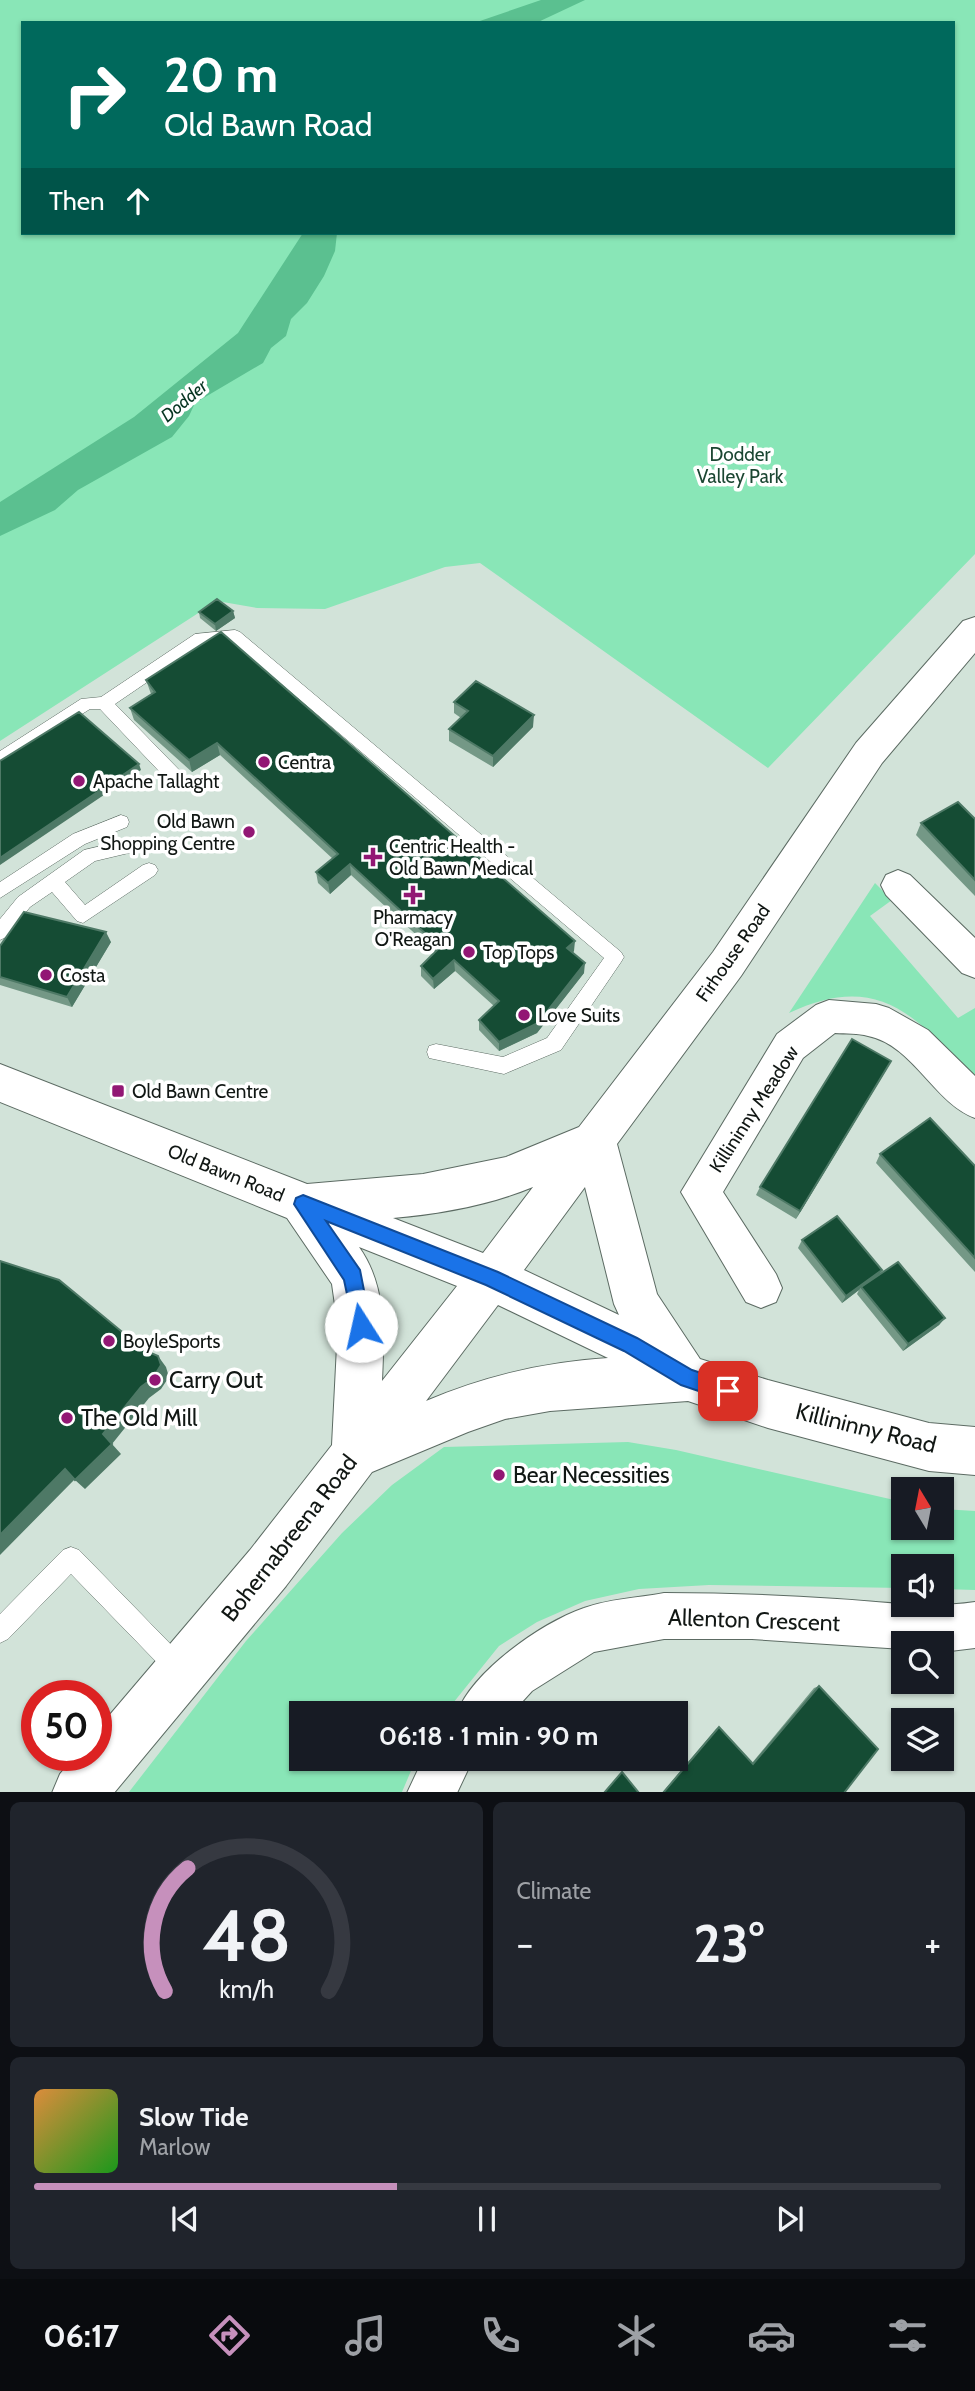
<!DOCTYPE html>
<meta charset="utf-8">
<style>
:root{--surface:#171b24;--page:#20242c;--text:#f1f3f6;--muted:#9ea1a6;--line:#363941;--accent:#c690bc}
body{margin:0;font-family:Cabin,sans-serif;background:var(--page);color:var(--text);height:100vh;display:flex;flex-direction:column;font-size:26px;white-space:nowrap}
*{box-sizing:border-box;margin:0}
p{font-size:23px;color:var(--muted)}
.icon{flex:none;width:38px;height:38px;fill:none;stroke:currentColor;stroke-width:2;stroke-linecap:round;stroke-linejoin:round}
.map{position:relative;height:1792px;overflow:hidden}
.details{display:flex;flex-direction:column;gap:10px;padding:10px;background:#0d0f14;flex:1}
.details>*{flex:none}
.hud{position:absolute;left:21px;top:21px;width:934px;height:214px;border-radius:0px;box-shadow:0 2px 5px #0004;background:#00695c;color:#fff;overflow:hidden}
.needle{width:46px;rotate:350deg}
.controls{position:absolute;left:891px;top:1477px;display:grid;gap:14px}
.controls a{display:grid;place-items:center;width:63px;height:63px;border-radius:0px;background:var(--surface);box-shadow:0 2px 5px #0004;font-size:35px}
.speed{position:absolute;left:21px;top:1680px;display:flex;gap:14px;font-size:35px;font-weight:700;text-align:center}
.speed>*{display:grid;place-content:center;width:91px;height:91px;border-radius:50%;background:var(--surface);box-shadow:0 2px 5px #0004;line-height:1}
.speed .limit{border:10px solid #d22;background:#fff;color:#111}
.pin{position:absolute;display:grid;place-items:center;width:60px;height:60px;color:#fff;margin:-30px;border-radius:14px;box-shadow:0 4px 10px #0006}
.me{position:absolute;width:77px;margin:-38px;rotate:350deg;stroke-linejoin:round;filter:drop-shadow(0 0 5px #0008)}
.turn{display:flex;align-items:center;gap:24px;height:147px;padding:0 28px;font-size:32px}
.turn .icon{width:91px;height:91px;stroke-width:2.5}
.turn b{display:block;font-size:49px;line-height:60px}
.then{display:flex;align-items:center;height:66px;padding:0 28px;background:#0003;gap:14px;font-size:26px}
.big{font-size:52px;font-weight:700;line-height:1.1}
.details .card{flex:1;display:flex;flex-direction:column;justify-content:center;gap:10px;min-width:0;padding:0 24px;border-radius:10px;background:var(--page)}
.details .dial{align-items:center;gap:0}
.dial svg{height:182px;overflow:visible;fill:none;stroke:var(--line);stroke-width:7;stroke-linecap:round;text-anchor:middle}
.dial text{fill:var(--text);stroke:none}
.song{display:flex;align-items:center;gap:21px}
.cover{width:84px;height:84px;border-radius:10px;background:linear-gradient(135deg,hsl(30 70% 55%),hsl(120 70% 35%))}
.played{height:7px;border-radius:4px;background:linear-gradient(90deg,var(--accent) 40%,var(--line) 40%)}
.keys{display:flex;justify-content:space-around;direction:ltr}
.heat{display:flex;justify-content:space-between;align-items:center;font-size:38px;direction:ltr}
.details .tiles{flex:1;display:grid;gap:10px;grid-template-columns:1fr 1fr}
.card:last-child{grid-column:span 2}
.trip{position:absolute;left:289px;top:1701px;width:399px;height:70px;border-radius:0px;background:var(--surface);box-shadow:0 2px 5px #0004;font-weight:700;line-height:70px;text-align:center}
.menu{display:flex;height:112px;justify-content:space-around;align-items:center;background:#090b0e;color:var(--muted)}
.menu .icon{width:49px;height:49px}
.menu .on{color:var(--accent)}
.menu b{font-size:32px;color:var(--text)}
.map>svg:first-child{display:block}
</style>
<div class="map">
<svg width="975" height="1793" viewBox="0 0 975 1793">
<rect width="100%" height="100%" fill="#d2e3d9"/>
<path fill="#89e6b7" fill-rule="evenodd" d="M0,0H975V554L768,768L480,563L445,567L325,609L257,608L217,601L0,741ZM23,23H954V233H23Z
M875,883L892,900L870,916L958,1018L975,1008V1076C960,1068 948,1051 936,1039C890,992 849,985 789,1013Z
M628,1442L676,1450L903,1502V1528H942V1509L975,1511V1590L942,1589V1566H903V1588L709,1585L639,1589L585,1601L537,1622L499,1646L445,1713H301V1759H416L402,1792H129L246,1641L342,1533L392,1485L444,1447Z"/>
<path fill="#5bc090" d="M541,0H585L536,23H474Z
M303,233H337L335,251L324,276L307,303L291,319L286,336L271,348L263,363L195,403L189,416L172,437L78,490L55,510L0,536V502L134,417L238,333Z"/>
<g fill="none" stroke-linecap="round" stroke-linejoin="round">
<g stroke="#5c6b63" stroke-width="1">
<path id="lane" d="M235,630L240,632L621,952L624,957L621,962L561,1050L504,1074L429,1058L427,1052L429,1046L436,1044L503,1057L547,1038L604,958L232,642L203,644L115,704L187,778L189,783L187,788H175L100,709H90L0,765V751L81,699L101,697L195,634Z
M121,815L127,817L129,822L127,827L85,844L0,898V882L73,834Z
M127,840L133,842L136,847L133,852L95,861L65,882L85,905L143,865L149,863L155,865L158,870L155,875L83,923L77,921L52,892L30,907L6,937L0,940V919L18,897L84,850Z
M71,1547L79,1550L186,1660L190,1668L186,1676L178,1680L170,1676L71,1574L8,1639L0,1643V1614L63,1550Z"/>
</g>
<g stroke="#5c6b63" stroke-width="2">
<path id="street" d="M898,870L910,875L975,938V978L962,973L886,895L881,885L886,875Z
M829,1000L876,1004L889,1008L928,1030L975,1076V1118C934,1103 913,1045 868,1036C858,1033 846,1034 835,1033L803,1058L723,1192L776,1274L782,1288L776,1302L761,1308L746,1302L681,1192L777,1034L816,1005Z
M664,1593C722,1593 779,1595 837,1599C885,1602 927,1609 975,1602V1648L942,1652V1643H903V1649L752,1639H664L594,1652L532,1691L512,1713H457C473,1671 541,1623 584,1608C608,1599 638,1598 664,1593Z
M423,1759H473L457,1793H407Z"/>
</g>
<g stroke="#5c6b63" stroke-width="2">
<path id="secondary" d="M975,617V653L882,763L741,976L617,1144L657,1294L700,1359L768,1380L929,1423L975,1427V1475L929,1471L768,1428L688,1401L550,1411L505,1419L468,1432L372,1472L286,1586L114,1793H52L60,1774L76,1755H96V1731L250,1550L332,1445L338,1326L332,1284L287,1218L0,1102V1064L307,1184L423,1174L506,1157L579,1127L713,952L856,743L963,621ZM533,1187L483,1253L393,1218C440,1214 490,1205 533,1187ZM585,1187L614,1304L619,1315L524,1270ZM359,1247L457,1286L382,1381C384,1336 387,1286 359,1247ZM498,1305L608,1358C544,1362 485,1376 426,1401Z"/>
</g>
<use href="#lane" fill="#fff" fill-rule="evenodd"/>
<use href="#street" fill="#fff" fill-rule="evenodd"/>
<use href="#secondary" fill="#fff" fill-rule="evenodd"/>
</g>
<path fill="#749886" d="M233,611L235,618L216,631L200,618L199,612Z
M146,680L574,951L573,953L584,973L537,1033L499,1051L479,1030V1020L494,1006L455,971L434,989L421,976V966L435,952L351,875L330,894L318,883L316,872L333,859L220,755L192,772L134,720L130,708L151,694Z
M454,702L533,727L493,767L449,741V729L461,718L454,713Z
M975,819V896L916,835L921,823Z
M111,942L72,1007L0,985V946Z
M886,1070L796,1219L756,1195L760,1187Z
M880,1154L975,1166V1272L876,1163Z
M802,1240L882,1270L879,1274L945,1318L939,1325L903,1351L857,1294L859,1290L842,1303L798,1248Z
M819,1686L844,1793H662L716,1729L719,1727L752,1763L814,1688Z"/>
<path fill="#4e7966" d="M233,611L235,618L216,631L215,624Z
M534,715L533,727L493,767V756Z
M217,743L220,755L192,772L189,760Z
M139,764L141,770L0,865V858Z
M350,864L351,875L330,894L328,883Z
M106,932L111,942L72,1007L67,997Z
M575,941L574,951L566,958L567,948Z
M454,960L455,971L434,989L433,979Z
M585,963L584,973L537,1033L499,1051V1042Z
M891,1061L886,1070L796,1219L800,1211Z
M882,1270L877,1278L861,1287L859,1290L842,1303L846,1296Z
M945,1318L939,1325L903,1351L908,1344Z
M158,1356L166,1367L169,1377L161,1389L149,1398L112,1444L121,1454L85,1489L75,1480L103,1434Z
M65,1469L75,1479L0,1555V1535Z"/>
<path fill="#154c34" stroke="#4e7966" stroke-width="2" d="M217,599L233,611L215,624L199,612Z
M221,632L575,941L567,948L585,963L538,1023L499,1042L479,1020L499,1001L454,960L433,979L421,966L440,947L350,864L328,883L316,872L338,854L217,743L189,760L130,708L155,692L146,680Z
M476,681L534,715L493,756L449,729L468,711L454,702Z
M79,712L139,764L0,858V761Z
M958,802L975,819V880L921,823Z
M24,912L106,932L67,997L0,977V946Z
M852,1039L891,1061L800,1211L760,1187Z
M930,1118L975,1166V1258L880,1154Z
M837,1216L882,1270L846,1296L802,1240Z
M0,1261L59,1280L144,1350L158,1356L161,1365L153,1378L141,1387L103,1434L112,1444L75,1480L65,1469L0,1535Z
M898,1262L945,1318L908,1344L861,1287Z
M819,1686L878,1749L844,1793H663L719,1727L753,1764Z
M622,1772L639,1793H604Z"/>
<path fill="#1a73e8" stroke="#114b97" stroke-width="2" d="M303,1195L498,1272L637,1338L692,1370L735,1384L738,1391L735,1398L728,1401L681,1385L624,1351L486,1285L326,1221L360,1270L371,1326L368,1332L361,1335L355,1332L344,1280L294,1204L296,1198Z"/>
<g fill="#921774" stroke="#fff" stroke-width="2.5">
<circle cx="264" cy="762" r="7"/>
<circle cx="79" cy="781" r="7"/>
<circle cx="249" cy="832" r="7"/>
<path d="M369.5 846.5h7v7h7v7h-7v7h-7v-7h-7v-7h7z"/>
<path d="M409.5 884.5h7v7h7v7h-7v7h-7v-7h-7v-7h7z"/>
<circle cx="469" cy="952" r="7"/>
<circle cx="46" cy="975" r="7"/>
<circle cx="524" cy="1015" r="7"/>
<rect x="111" y="1084" width="14" height="14" rx="3.5"/>
<circle cx="109" cy="1341" r="7"/>
<circle cx="155" cy="1380" r="7"/>
<circle cx="67" cy="1418" r="7"/>
<circle cx="499" cy="1475" r="7"/>
</g>
<g text-anchor="middle" dominant-baseline="central" stroke-width="7" stroke-linejoin="round" paint-order="stroke">
<g font-size="18" font-style="italic" fill="#063421" stroke="#fff">
<text transform="translate(184 401) rotate(-40)">Dodder</text>
</g>
<g font-size="19" fill="#1b4632" stroke="#fff">
<text x="740" y="454">Dodder<tspan x="740" dy="22">Valley Park</tspan></text>
</g>
<g font-size="19" fill="#111714" stroke="#fff" text-anchor="start">
<text x="278" y="762">Centra</text>
<text x="93" y="781">Apache Tallaght</text>
<text x="235" y="821" text-anchor="end">Old Bawn<tspan x="235" dy="22">Shopping Centre</tspan></text>
<text x="389" y="846">Centric Health -<tspan x="389" dy="22">Old Bawn Medical</tspan></text>
<text x="413" y="917" text-anchor="middle">Pharmacy<tspan x="413" dy="22">O'Reagan</tspan></text>
<text x="483" y="952">Top Tops</text>
<text x="60" y="975">Costa</text>
<text x="538" y="1015">Love Suits</text>
<text x="132" y="1091">Old Bawn Centre</text>
<text x="123" y="1341">BoyleSports</text>
</g>
<g font-size="19" fill="#111714" stroke="#fff">
<text transform="translate(733 953) rotate(-55)">Firhouse Road</text>
<text transform="translate(754 1109) rotate(-57)">Killininny Meadow</text>
<text transform="translate(226 1173) rotate(22)">Old Bawn Road</text>
</g>
<g font-size="23" fill="#111714" stroke="#fff" text-anchor="start">
<text x="169" y="1380">Carry Out</text>
<text x="81" y="1418">The Old Mill</text>
<text x="513" y="1475">Bear Necessities</text>
</g>
<g font-size="23" fill="#111714" stroke="#fff">
<text transform="translate(866 1428) rotate(14)">Killininny Road</text>
<text transform="translate(289 1538) rotate(-52)">Bohernabreena Road</text>
<text transform="translate(754 1620) rotate(2)">Allenton Crescent</text>
</g>
</g>
</svg>
<div class="controls">
<a><svg class="needle" viewBox="-14 -14 28 28"><path d="M0-13l5 13h-10z" fill="#e53935"/><path d="M0 13l5-13h-10z" fill="#9ea1a6"/></svg></a>
<a><svg class="icon" aria-label="sound" viewBox="0 0 24 24"><path d="M4 9h4l5-4v14l-5-4H4zM17 9q2 3 0 6"/></svg></a>
<a><svg class="icon" aria-label="search" viewBox="0 0 24 24"><circle cx="10" cy="10" r="6"/><path d="M15 15l6 6"/></svg></a>
<a><svg class="icon" aria-label="layers" viewBox="0 0 24 24"><path d="M12 4l9 5-9 5-9-5zM3 14l9 5 9-5"/></svg></a>
</div>
<div class="speed"><div class="limit">50</div></div>
<div class="pin" style="left:728px;top:1391px;background:#d93025"><svg class="icon" aria-label="arrive" viewBox="0 0 24 24"><path d="M6 21V4h12l-3 4 3 4H6"/></svg></div>
<svg class="me" style="left:361px;top:1326px" viewBox="-20 -20 40 40"><circle r="19" fill="#fff"/><path d="M0-13L10 11 0 6-10 11z" fill="#1a73e8"/></svg>
<div class="trip">06:18 · 1 min · 90 m</div>
<div class="hud">
<div class="turn"><svg class="icon" aria-label="right" viewBox="0 0 24 24"><path d="M7 20v-9h11M14 6l5 5-5 5"/></svg><div><b>20 m</b>Old Bawn Road</div></div>
<div class="then">Then<svg class="icon" aria-label="ahead" viewBox="0 0 24 24"><path d="M12 20V5M6 11l6-6 6 6"/></svg></div>
</div>
</div>
<section class="details">
<div class="tiles">
<div class="card dial"><svg viewBox="0 0 100 80">
<path d="M14 69A42 42 0 1 1 86 69"/>
<path d="M14 69A42 42 0 0 1 24 15" stroke="#c690bc"/>
<text x="50" y="56" font-size="32" font-weight="700">48</text>
<text x="50" y="72" font-size="11">km/h</text>
</svg></div>
<div class="card"><p>Climate</p>
<div class="heat"><a>−</a><b class="big">23°</b><a>+</a></div>
</div>
<div class="card">
<div class="song"><i class="cover"></i><div><b>Slow Tide</b><p>Marlow</p></div></div>
<div class="played"></div>
<div class="keys"><svg class="icon" aria-label="previous" viewBox="0 0 24 24"><path d="M18 5L8 12l10 7zM5 5v14"/></svg><svg class="icon" aria-label="pause" viewBox="0 0 24 24"><path d="M8 5v14M16 5v14"/></svg><svg class="icon" aria-label="next" viewBox="0 0 24 24"><path d="M6 5l10 7-10 7zM19 5v14"/></svg></div>
</div>
</div>
</section>
<nav class="menu">
<b>06:17</b>
<svg class="icon on" aria-label="directions" viewBox="0 0 24 24"><path d="M12 3l9 9-9 9-9-9zM9 14v-3h6M13 9l2 2-2 2"/></svg>
<svg class="icon" aria-label="music" viewBox="0 0 24 24"><path d="M9 18V5l10-2v13"/><circle cx="6" cy="18" r="3"/><circle cx="16" cy="16" r="3"/></svg>
<svg class="icon" aria-label="phone" viewBox="0 0 24 24"><path d="M5 4h4l2 5-3 2q2 4 5 5l2-3 5 2v4C11 20 4 13 5 4z"/></svg>
<svg class="icon" aria-label="climate" viewBox="0 0 24 24"><path d="M12 3v18M4 7l16 10M4 17L20 7"/></svg>
<svg class="icon" aria-label="car" viewBox="0 0 24 24"><path d="M5 17H2v-5l4-1 3-4h7l3 4 3 1v5h-3M9 17h6M6 11h13"/><circle cx="7" cy="17" r="2"/><circle cx="17" cy="17" r="2"/></svg>
<svg class="icon" aria-label="filters" viewBox="0 0 24 24"><path d="M4 7h16M4 17h16"/><circle cx="9" cy="7" r="2"/><circle cx="15" cy="17" r="2"/></svg>
</nav>
